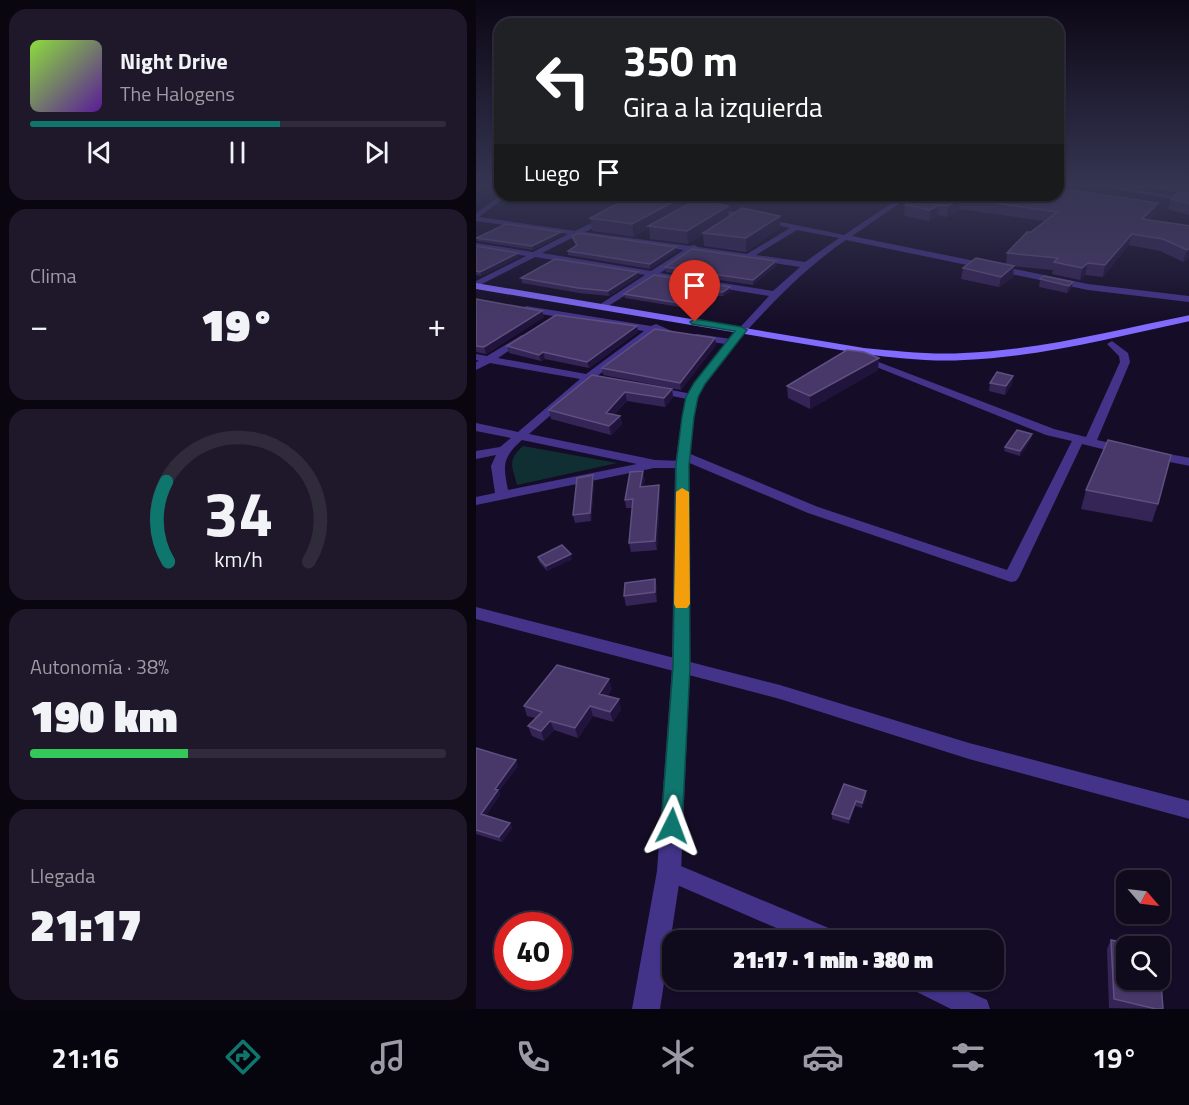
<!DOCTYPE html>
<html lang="es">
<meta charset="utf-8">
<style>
:root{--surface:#100a1d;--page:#1e182a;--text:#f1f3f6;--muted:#9c9aa4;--line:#302b3b;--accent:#0f766e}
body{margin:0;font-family:"Titillium Web",sans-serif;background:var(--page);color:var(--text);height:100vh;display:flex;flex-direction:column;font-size:22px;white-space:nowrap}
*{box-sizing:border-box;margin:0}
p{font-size:20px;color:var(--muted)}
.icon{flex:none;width:33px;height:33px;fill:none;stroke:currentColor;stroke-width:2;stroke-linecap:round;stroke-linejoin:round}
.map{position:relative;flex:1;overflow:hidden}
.side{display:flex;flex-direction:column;gap:9px;padding:9px;background:#090610;width:476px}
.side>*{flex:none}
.top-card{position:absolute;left:18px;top:18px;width:570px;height:183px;border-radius:18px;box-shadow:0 2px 4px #0004,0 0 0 2px var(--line);background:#202124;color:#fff;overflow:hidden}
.needle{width:39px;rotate:118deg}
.controls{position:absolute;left:640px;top:870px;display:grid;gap:12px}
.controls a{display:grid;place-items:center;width:54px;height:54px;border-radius:12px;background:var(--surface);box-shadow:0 2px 4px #0004,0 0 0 2px var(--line);font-size:30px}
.speed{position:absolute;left:18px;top:912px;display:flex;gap:12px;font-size:30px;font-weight:700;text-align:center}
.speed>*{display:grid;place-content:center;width:78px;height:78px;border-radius:50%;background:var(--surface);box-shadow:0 2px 4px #0004,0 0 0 2px var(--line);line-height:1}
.speed .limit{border:9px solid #d22;background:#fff;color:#111}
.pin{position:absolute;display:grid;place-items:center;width:51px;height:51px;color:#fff;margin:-62px -26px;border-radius:50% 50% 50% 0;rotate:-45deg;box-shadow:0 0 6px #0007}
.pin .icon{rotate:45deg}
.me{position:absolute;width:66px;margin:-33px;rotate:3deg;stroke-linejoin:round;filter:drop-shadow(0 0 4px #0008)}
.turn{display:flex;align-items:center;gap:21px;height:126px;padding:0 30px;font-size:27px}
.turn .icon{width:78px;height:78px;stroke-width:2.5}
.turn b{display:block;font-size:42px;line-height:51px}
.then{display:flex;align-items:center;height:57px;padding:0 30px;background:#0003;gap:12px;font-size:22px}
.big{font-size:45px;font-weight:800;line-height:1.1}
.side .card{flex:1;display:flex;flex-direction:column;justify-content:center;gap:9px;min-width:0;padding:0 21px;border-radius:18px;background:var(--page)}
.side .dial{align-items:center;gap:0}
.dial svg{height:156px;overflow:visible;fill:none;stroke:var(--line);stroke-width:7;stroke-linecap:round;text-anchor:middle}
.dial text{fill:var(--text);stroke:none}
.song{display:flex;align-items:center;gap:18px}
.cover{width:72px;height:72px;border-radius:9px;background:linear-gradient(135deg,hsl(90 70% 55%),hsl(270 70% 35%))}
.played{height:6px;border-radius:3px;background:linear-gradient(90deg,var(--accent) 60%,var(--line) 60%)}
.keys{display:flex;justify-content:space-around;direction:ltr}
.heat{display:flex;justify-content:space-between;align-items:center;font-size:33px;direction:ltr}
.charge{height:9px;border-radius:4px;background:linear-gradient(90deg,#34c759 38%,var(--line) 0)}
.trip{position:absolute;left:186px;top:930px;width:342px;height:60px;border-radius:18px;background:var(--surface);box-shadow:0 2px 4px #0004,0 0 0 2px var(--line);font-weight:800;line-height:60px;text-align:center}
.dock{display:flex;height:96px;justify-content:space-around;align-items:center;background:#06040c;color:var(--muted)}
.dock .icon{width:42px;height:42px}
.dock .on{color:var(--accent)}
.dock b{font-size:27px;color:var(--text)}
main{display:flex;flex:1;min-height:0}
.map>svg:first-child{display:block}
</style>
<main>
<section class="side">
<div class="card">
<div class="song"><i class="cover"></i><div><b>Night Drive</b><p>The Halogens</p></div></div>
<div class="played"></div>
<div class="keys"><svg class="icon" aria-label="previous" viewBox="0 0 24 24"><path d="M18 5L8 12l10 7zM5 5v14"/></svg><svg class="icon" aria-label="pause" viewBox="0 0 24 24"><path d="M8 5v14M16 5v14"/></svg><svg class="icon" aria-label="next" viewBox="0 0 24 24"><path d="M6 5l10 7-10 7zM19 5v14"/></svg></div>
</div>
<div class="card"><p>Clima</p>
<div class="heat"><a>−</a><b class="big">19°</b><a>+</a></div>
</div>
<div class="card dial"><svg viewBox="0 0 100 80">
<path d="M14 69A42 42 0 1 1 86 69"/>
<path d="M14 69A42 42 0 0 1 13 28" stroke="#0f766e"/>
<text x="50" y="56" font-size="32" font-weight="700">34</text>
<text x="50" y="72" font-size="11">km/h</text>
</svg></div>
<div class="card"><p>Autonomía · 38%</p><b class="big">190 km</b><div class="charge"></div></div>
<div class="card"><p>Llegada</p><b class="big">21:17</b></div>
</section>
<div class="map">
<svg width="714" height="1009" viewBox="0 0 714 1009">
<rect width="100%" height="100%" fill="#150d27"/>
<path fill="#102f32" d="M47,446L141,463L41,485C36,465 31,461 47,446Z"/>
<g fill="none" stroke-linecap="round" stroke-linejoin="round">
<path fill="#43348a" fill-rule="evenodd" d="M610,184H623L714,198V202Z
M25,195H32L3,217L99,231L132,215H135V219L109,232L214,246L218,245L222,247L271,254L314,228L220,208L187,195H196L224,205L368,235L428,195H436L376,236L612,284L714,296V302L612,290L370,240C329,268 297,302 263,339L260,340L255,337L257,335L293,296L178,277L126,310L121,307L123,305L169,275L59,257L0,287V281L50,256L0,247V243L57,252L92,234L0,221V213ZM321,230L363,238L329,262L280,255ZM102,235L208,250L175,271L66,253ZM217,251L324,267L297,291L184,273Z
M50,306L175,326L180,324L198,332L193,335L179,333L121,376V380L114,381L53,434L179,460L206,461L212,465L210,468H178L0,505V497L19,493L15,466L20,455L0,459V451L24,447L35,438L0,431V423L42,432L104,379L14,363L0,370V362L3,361L0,360V354L11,356L46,335L49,336V340L22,358L110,374L168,331L47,311L45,309ZM46,440L161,464L32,490C27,465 26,458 46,440Z
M221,334L255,339L260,342L255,345L218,339L216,337Z
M636,341L652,353L654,362L621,440L651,447L653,450L647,454L606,444L543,577L540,581L535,582L332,513L204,459L202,456L208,452L212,453L342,507L531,570L596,441L570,435L383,360L388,357L392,358L578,429L610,437L644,362L643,356L631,344Z
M180,387L216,394L222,397L216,400L176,392V388Z
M677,451L714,458V466L673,458L671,455Z
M0,607L304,685L493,743L714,801V819L493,759L304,699L0,619Z
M193,861L362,932L365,940H328L185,878L182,871L185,864Z
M429,980H466L511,1000L514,1009H475L433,988Z"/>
<path fill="#43348a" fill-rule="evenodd" d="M260,334L265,337L229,384L222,397L218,417L213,465L214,667L205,871L184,1009H156L181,871L196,667L199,465L206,417L210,397L218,383L256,335Z"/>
<path fill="#826bff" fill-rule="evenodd" d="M0,283L388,348C421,351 455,355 488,353C564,350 639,330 714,315V321C639,337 565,357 488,360C455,362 421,358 388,354L0,289Z"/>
</g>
<path fill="#352557" d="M635,184H714V222L713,215L692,209L695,199L701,192Z
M210,195L211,205L304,228L270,252L228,246L227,234L212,244L174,239L173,228L158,237L116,231L114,218Z
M446,195L679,213L673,220L714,226V258L707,262L684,251L653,245L627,277L609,275L604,280L576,274L577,270L535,266L537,277L523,287L485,279L487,268L530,264L531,253L555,232L569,221L483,209L471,217L462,215L453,221L428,216L429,205Z
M86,235L57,250L1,241L0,238Z
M96,236L200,247L201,251L174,269L92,255V251L100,246L97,240Z
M0,246L43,257L5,276L0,275Z
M300,261V266L277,285L190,272L189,267Z
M163,276L133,296L103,293L46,283L45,278Z
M564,279L597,282L595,289L591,293L563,287Z
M254,287V292L247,296H236L222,306L214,304L210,308L149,298L148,294Z
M0,299L68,317L10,354L0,352Z
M161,326L162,332L113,368L69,359L65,361L33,353L31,346Z
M239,338L240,345L205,390L127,375L126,368Z
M402,370L334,409L312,398L311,386Z
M116,375L196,389L197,397L189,407L151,401L138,415L144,416L146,424L135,435L75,419L73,410Z
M537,376L536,384L529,395L513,391L514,383Z
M556,434L555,439L544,456L528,451L529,447Z
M117,475L118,483L115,521L99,523L97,515Z
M169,480L167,486L184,493L181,550L155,552L153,543L157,508H150L149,500Z
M610,490L682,504L676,522L605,509Z
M62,557L96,559L71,571L63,562Z
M179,579L181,589V602L150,606L148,596Z
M136,689L131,696L145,709L137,722L117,716L102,738L78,730L68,741L56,736L52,726L59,718L51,716L48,706Z
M0,748L42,766L23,791L24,795L10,815L34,823L36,828L26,842L0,834Z
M390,791V796L386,808L379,806L373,824L356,819V814Z
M635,940L684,950L688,970L685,977L687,1009L633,1008L631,949Z"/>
<path fill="#20143c" d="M210,195L211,207L172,226L173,228L158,237L156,224Z
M484,198L483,209L471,217L472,206Z
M682,203L679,213L663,230L666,219Z
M463,205L462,215L453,221L454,210Z
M252,206L253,218L227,233V234L212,244L211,231Z
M304,216V228L270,252V238Z
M85,232L86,235L57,250L56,246Z
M656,234L653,245L627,277L629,265Z
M200,247L201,251L174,269V264Z
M714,248V258L707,262L711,250Z
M42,253L43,257L5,276L4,272Z
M300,261V266L277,285V280Z
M612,263L609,275L604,280L606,268Z
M538,266L537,277L523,287L525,277Z
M162,272L163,276L133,296L132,291Z
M597,282L595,289L591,293L593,286Z
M254,287V292L247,296V292Z
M235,291L236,296L222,306V301Z
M214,300V304L210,308L209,304Z
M66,311L68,317L10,354L8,347Z
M161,326L162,332L113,368L111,362Z
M239,338L240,345L205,390L204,383Z
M67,352L69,359L65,361L63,355Z
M403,358L402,370L334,409V396Z
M537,376L536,384L529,395L530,386Z
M196,389L197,397L189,407L188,398Z
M149,392L151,401L131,422L130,413Z
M144,416L146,424L135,435L133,426Z
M556,434L555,439L544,456V451Z
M167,471L169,480L166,495L164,487Z
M117,475L118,483L115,521L114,513Z
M183,485L184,493L181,550L179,541Z
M95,554L96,559L71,571L70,566Z
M179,579L181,589V602L179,592Z
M133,679L136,689L125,704L123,694Z
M143,699L145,709L137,722L134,712Z
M114,706L117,716L102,738L99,728Z
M74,721L78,730L68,741L65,731Z
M40,760L42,766L23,791L24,795L8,819L5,814L19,789Z
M390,791V796L386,808V803Z
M380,801L379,806L373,824V819Z
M34,823L36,828L26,842L23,837Z"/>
<path fill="#473869" stroke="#5f5080" stroke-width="1.5" d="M582,188L682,203L666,219L714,226V248L711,250L687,239L656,234L629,265L612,263L606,268L578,262L582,258L531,253L551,232H555L581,212L484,198L472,206L463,205L454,210L429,205L446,195H582Z
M702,192L714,193V204L695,199Z
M158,195H210L156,224L114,218Z
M222,199L252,206L211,231L172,226Z
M266,208L304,216L270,238L227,233Z
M30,224L85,232L56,246L0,238Z
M102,233L200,247L174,264L92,251L101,245L96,236Z
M0,246L42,253L4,272L0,271Z
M216,249L300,261L277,280L189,267Z
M500,258L538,266L525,277L487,268Z
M79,259L162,272L132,291L102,288L45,278Z
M178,275L254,287L247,292L235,291L222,301L214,300L209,304L148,294Z
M568,276L597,282L593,286L564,279Z
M0,299L66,311L8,347L0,346Z
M80,315L161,326L111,362L67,352L63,355L31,346Z
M179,329L239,338L204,383L126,368Z
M371,350L388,352L403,358L334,396L311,386Z
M521,372L537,376L530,386L514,383Z
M116,375L196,389L188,398L149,392L130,413L144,416L133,426L73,410Z
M541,430L556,434L544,451L529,447Z
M632,440L695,455L682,504L610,490Z
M167,471L164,487L183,485L179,541L153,543L157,499L149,500L154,472Z
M117,475L114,513L97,515L101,478Z
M86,545L95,554L70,566L62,557Z
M179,579V592L148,596L149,583Z
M81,665L133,679L123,694L143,699L134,712L114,706L99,728L74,721L65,731L52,726L66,712L48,706Z
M0,748L40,760L19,789L22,790L5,814L34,823L23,837L0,830Z
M368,784L390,791L386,803L380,801L373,819L356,814Z
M635,940L666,946H651V980H684V950L686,951L688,970L684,969L687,1009H680L638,999Z"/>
<linearGradient id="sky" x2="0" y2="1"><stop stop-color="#0c0715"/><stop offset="0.57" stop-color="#353552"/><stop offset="1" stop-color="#353552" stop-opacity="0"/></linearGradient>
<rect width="714" height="325" fill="url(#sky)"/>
<path fill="#0f766e" stroke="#0a4d48" stroke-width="1.5" d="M219,319L266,327L271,330L229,384L222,397L218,417L213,465L214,667L206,826L203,832L196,835L188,832L185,826L197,667L200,465L206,417L210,397L218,383L259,331L216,324L214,322Z"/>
<path fill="#f59e0b" d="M206,488L213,492L214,604L211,608H200L198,604L200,492Z"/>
</svg>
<div class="controls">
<a><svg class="needle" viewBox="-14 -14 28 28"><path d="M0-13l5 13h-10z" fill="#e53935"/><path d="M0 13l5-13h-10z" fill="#9c9aa4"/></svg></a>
<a><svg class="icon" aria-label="search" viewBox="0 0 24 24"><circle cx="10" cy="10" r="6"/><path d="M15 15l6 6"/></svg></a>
</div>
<div class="speed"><div class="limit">40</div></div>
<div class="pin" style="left:219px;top:322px;background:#d93025"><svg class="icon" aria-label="arrive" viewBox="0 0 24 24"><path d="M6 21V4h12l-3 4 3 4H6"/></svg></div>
<svg class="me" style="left:196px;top:826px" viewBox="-20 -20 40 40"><path d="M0-17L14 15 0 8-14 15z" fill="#0f766e" stroke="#fff" stroke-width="4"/></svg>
<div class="trip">21:17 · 1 min · 380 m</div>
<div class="top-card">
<div class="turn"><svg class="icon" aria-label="left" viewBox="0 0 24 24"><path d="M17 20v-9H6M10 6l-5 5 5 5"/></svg><div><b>350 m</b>Gira a la izquierda</div></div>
<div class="then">Luego<svg class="icon" aria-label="arrive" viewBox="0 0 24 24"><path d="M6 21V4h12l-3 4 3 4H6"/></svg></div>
</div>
</div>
</main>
<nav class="dock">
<b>21:16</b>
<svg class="icon on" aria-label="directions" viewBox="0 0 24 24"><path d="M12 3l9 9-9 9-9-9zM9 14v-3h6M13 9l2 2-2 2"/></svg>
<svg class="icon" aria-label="music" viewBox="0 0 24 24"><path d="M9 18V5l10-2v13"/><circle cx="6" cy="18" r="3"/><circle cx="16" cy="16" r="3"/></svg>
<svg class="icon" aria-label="phone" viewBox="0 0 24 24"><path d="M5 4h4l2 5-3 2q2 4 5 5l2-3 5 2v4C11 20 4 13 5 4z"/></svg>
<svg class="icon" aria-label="climate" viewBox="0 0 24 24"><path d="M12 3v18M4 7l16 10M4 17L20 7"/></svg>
<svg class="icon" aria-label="car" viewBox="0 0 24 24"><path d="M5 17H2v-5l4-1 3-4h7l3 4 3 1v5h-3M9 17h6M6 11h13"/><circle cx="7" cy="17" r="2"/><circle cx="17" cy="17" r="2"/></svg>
<svg class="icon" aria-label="filters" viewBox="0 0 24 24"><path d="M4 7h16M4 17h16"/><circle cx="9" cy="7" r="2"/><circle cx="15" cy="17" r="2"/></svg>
<b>19°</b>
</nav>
